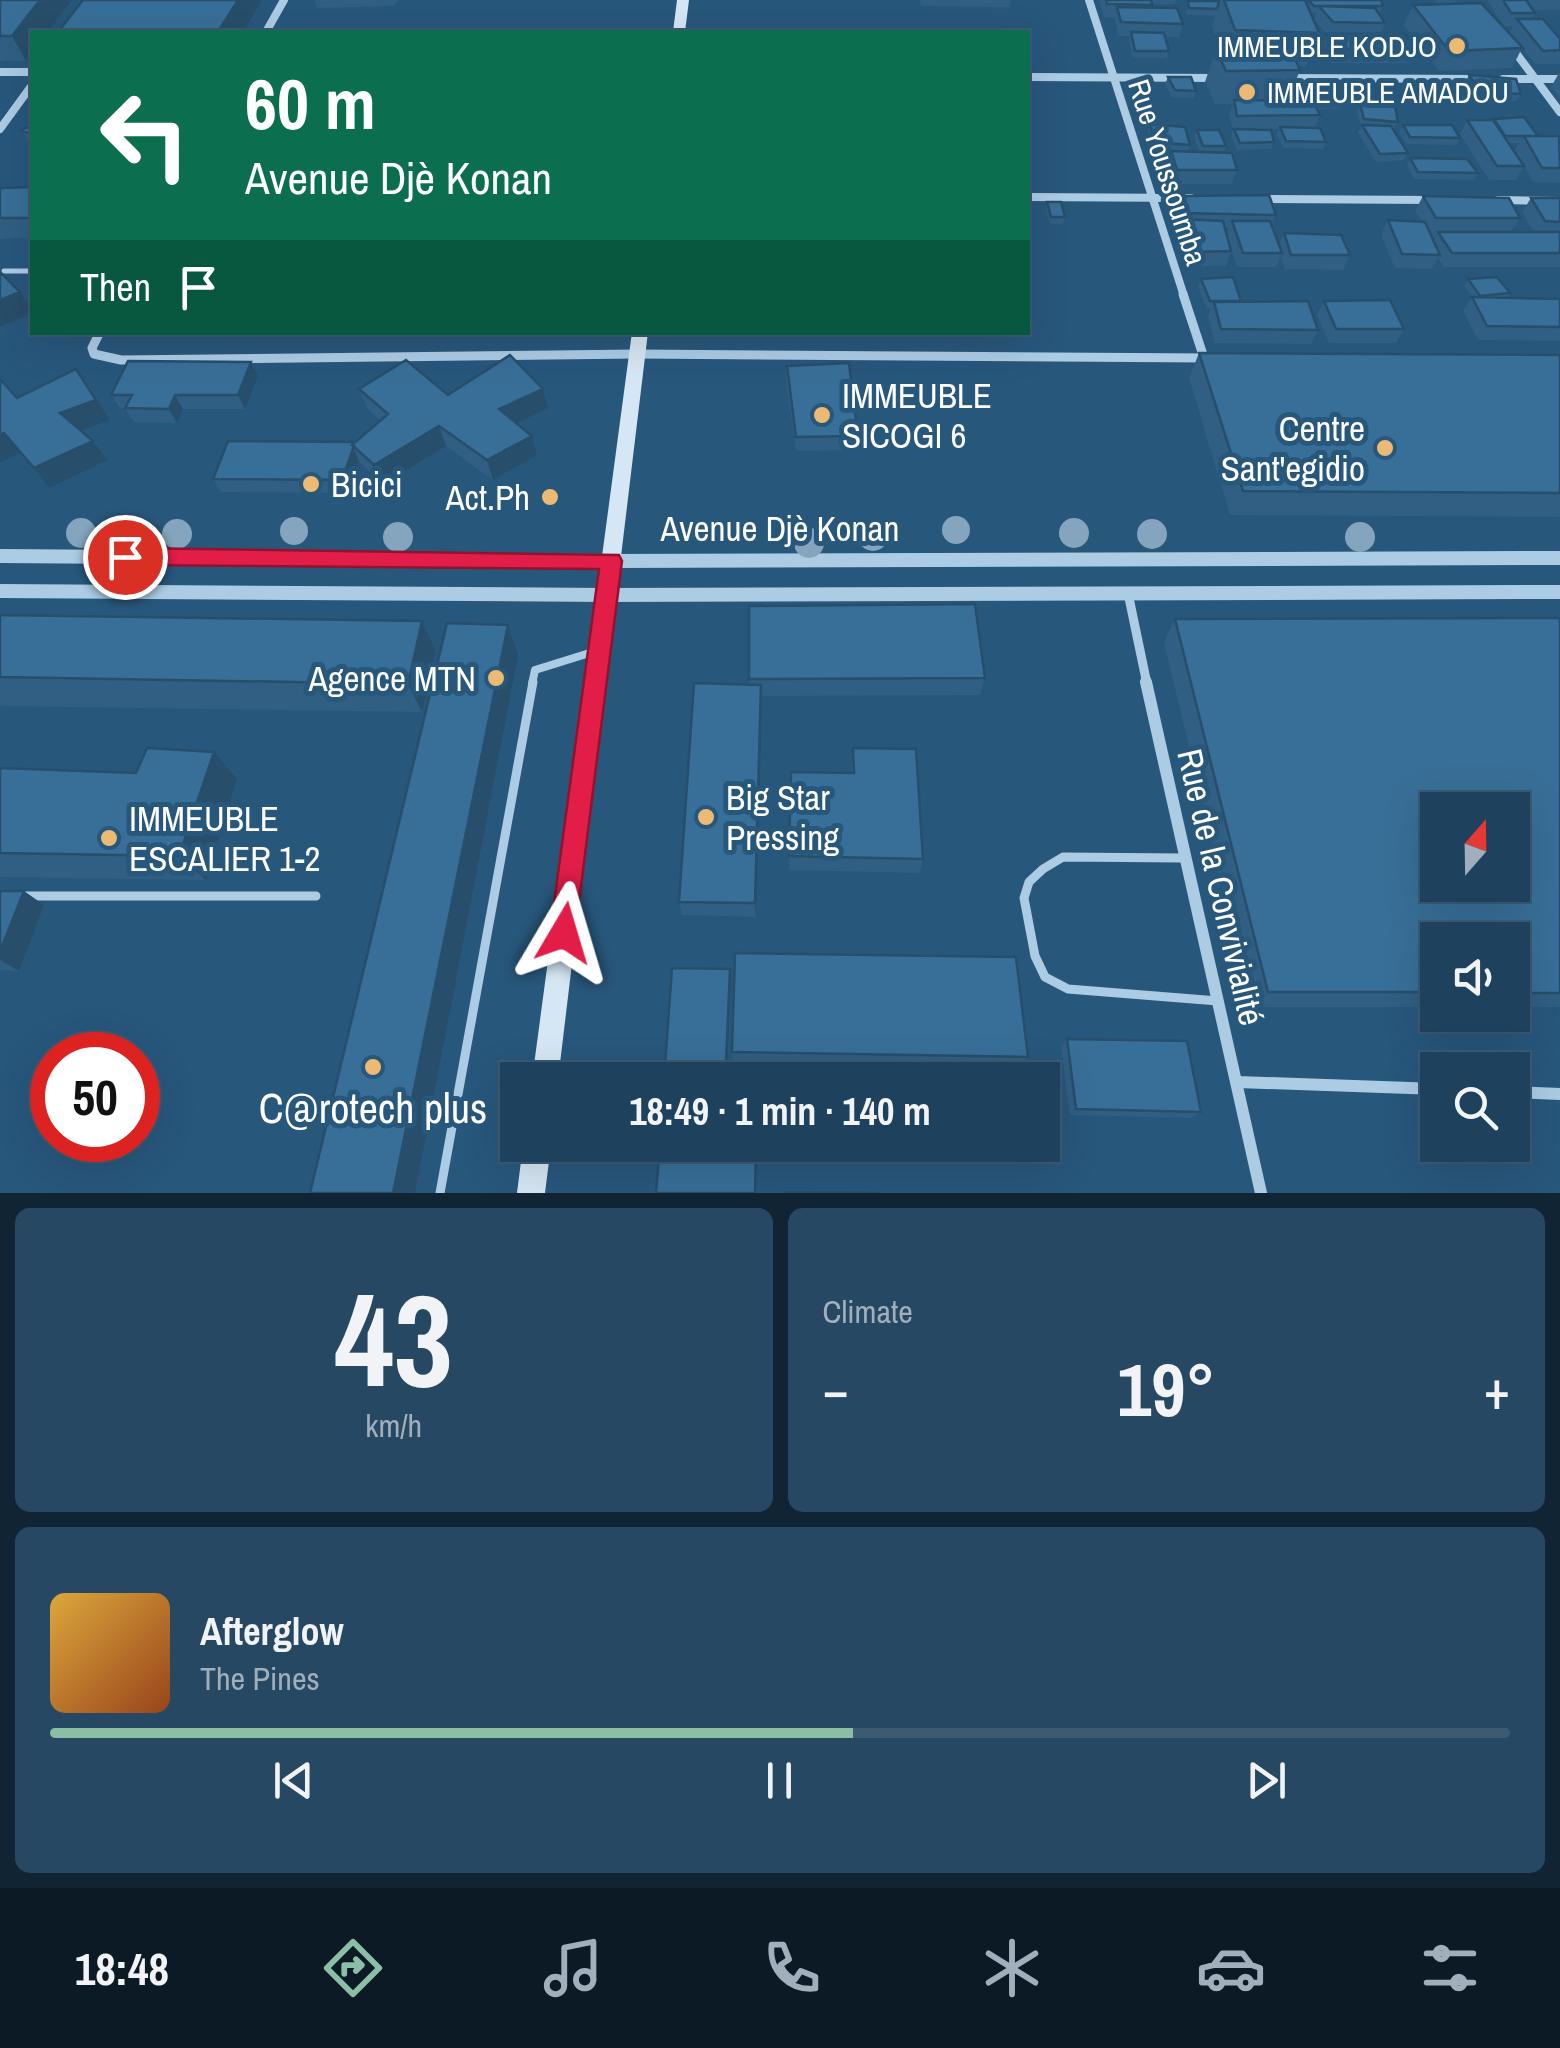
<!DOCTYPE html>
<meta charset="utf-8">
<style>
:root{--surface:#1e415d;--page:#264863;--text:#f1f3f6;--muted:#a1afbc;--line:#3c5a72;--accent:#8abfa5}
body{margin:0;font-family:"Archivo Narrow",sans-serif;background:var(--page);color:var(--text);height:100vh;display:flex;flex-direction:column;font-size:38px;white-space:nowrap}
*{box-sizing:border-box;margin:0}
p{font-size:32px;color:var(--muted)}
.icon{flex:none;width:55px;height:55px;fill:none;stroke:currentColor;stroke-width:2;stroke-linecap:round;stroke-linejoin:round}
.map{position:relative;height:1193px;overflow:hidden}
.details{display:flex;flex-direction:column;gap:15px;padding:15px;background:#102433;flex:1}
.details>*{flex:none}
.banner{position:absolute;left:30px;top:30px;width:1000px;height:305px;border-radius:0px;box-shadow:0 10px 40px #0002,0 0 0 2px var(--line);background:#0b6e4f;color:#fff;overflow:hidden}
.needle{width:65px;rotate:20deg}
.buttons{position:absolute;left:1420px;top:792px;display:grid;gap:20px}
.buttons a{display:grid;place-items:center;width:110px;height:110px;border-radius:0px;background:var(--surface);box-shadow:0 10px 40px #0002,0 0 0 2px var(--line);font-size:50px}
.speed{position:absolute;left:30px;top:1032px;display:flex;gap:20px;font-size:50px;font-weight:700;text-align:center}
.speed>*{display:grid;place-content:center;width:130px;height:130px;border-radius:50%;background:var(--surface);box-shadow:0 10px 40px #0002,0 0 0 2px var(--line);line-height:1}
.speed .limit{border:15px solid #d22;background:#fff;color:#111}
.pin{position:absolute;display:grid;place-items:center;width:85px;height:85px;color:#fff;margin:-42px;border:5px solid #fff;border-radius:50%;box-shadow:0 2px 10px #0007}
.me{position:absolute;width:110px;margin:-55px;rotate:7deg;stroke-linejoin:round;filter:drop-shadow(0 0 8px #0008)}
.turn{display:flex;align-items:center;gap:35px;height:210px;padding:0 50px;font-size:45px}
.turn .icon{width:130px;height:130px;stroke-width:2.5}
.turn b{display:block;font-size:70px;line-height:85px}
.then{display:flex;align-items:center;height:95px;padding:0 50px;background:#0003;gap:20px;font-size:38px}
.big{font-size:75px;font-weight:700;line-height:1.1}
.details .tile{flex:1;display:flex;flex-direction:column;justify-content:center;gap:15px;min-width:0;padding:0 35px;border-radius:15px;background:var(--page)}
.details .dial{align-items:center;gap:0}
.dial b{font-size:130px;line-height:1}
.song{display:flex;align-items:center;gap:30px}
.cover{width:120px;height:120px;border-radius:15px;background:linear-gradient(135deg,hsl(40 70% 55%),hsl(20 70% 35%))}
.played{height:10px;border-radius:5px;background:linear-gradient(90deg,var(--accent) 55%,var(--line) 55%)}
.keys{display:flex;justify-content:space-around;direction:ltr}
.heat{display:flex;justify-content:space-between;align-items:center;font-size:55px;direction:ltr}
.details .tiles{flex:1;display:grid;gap:15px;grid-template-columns:1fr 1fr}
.tile:last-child{grid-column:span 2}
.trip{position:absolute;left:500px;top:1062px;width:560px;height:100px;border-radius:0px;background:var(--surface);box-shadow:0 10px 40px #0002,0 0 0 2px var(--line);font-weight:700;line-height:100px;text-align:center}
.tab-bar{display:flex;height:160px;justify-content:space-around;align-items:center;background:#0c1a25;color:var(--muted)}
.tab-bar .icon{width:70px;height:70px}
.tab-bar .selected{color:var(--accent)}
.tab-bar b{font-size:45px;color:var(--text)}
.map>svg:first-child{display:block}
</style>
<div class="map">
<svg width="1560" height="1193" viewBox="0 0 1560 1193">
<rect width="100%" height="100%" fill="#28577c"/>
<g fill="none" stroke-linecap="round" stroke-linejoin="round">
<path stroke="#accce4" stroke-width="5" d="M4,271H32"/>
<path stroke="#accce4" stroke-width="8" d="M532,684L535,670L596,651"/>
<path stroke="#accce4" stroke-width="9" d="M1183,858L1063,857L1043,869L1029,882L1024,898L1035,956L1045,977L1068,989L1218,1001
M24,896H316
M440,1193L533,682"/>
<path stroke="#accce4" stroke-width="8" d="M1089,0L1184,296
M266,32L284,0
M1510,45L1560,112
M0,72H32
M1028,77L1216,78
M1283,78L1476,79
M1503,79H1560
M0,129L32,85
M1028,197L1191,198
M1258,199L1431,200
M1498,200L1560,201"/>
<path stroke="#accce4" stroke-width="9" d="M1183,294L1204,358
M100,332L92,348L94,354L121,360L637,354L1208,358
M1128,593L1147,684"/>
<path stroke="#accce4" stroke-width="12" d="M1146,682L1261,1193
M1238,1082L1438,1089
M1512,1092L1560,1094"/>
<path fill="#accce4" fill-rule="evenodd" d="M0,549L611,554L1560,551V565L611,568L0,563Z
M0,584L606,588L1560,585V599L606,602L0,598Z"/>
<path fill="#d5e6f4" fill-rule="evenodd" d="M677,0H689L685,32H673Z
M632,332H648L558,1080H532Z
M523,1145H551L545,1193H517Z"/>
</g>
<g fill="#84a5bd">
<circle cx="956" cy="530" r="14"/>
<circle cx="294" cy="531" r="14"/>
<circle cx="81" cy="533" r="15"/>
<circle cx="1074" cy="533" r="15"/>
<circle cx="177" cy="534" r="15"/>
<circle cx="1152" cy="534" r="15"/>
<circle cx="873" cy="536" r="15"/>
<circle cx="398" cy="537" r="15"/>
<circle cx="1360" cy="537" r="15"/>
<circle cx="809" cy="543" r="15"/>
</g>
<path fill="#305f83" d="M0,0H72L26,61H0Z
M314,0H399L394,6L317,8Z
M920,0H1011L1010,7L921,6Z
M1099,0H1176L1175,4H1151V7L1183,24L1179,37H1165L1169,51L1167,58H1133L1129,39L1130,36H1118L1115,18L1104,17Z
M1220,0H1305L1306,3L1307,0H1381L1383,6L1380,13H1379L1385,23L1380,34H1405L1415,49L1408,63H1330L1321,48L1327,34L1314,20L1316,13L1310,12L1319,33L1306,66H1299L1300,70L1288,100L1306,101L1302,91L1305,84L1336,85L1343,102L1340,109H1317L1320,115L1315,128H1320L1326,142L1323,149L1283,148L1277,134L1279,129L1260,130H1271L1274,142L1271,149L1237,150L1231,136L1233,130L1229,114L1233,104H1215L1205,82L1216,49H1219L1212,26L1215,16L1186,15L1188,1H1219Z
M1435,0H1456L1455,4L1510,33L1513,26H1504L1487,0H1526L1535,13L1532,19L1560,39V64H1535L1522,48L1512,68L1439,71L1404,25L1413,5L1439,4Z
M1526,0H1560V10H1534Z
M1559,73H1560V99L1551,87Z
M1469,75L1521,94L1517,101L1476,100L1465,83Z
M1168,77L1196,91L1194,98H1172L1165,84Z
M1344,81L1377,94L1373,101H1349L1341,88Z
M1360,104L1398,122L1393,129L1408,153L1404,160L1376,162L1358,133L1361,127L1357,111Z
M1467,120L1538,136L1560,137V183L1533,182L1515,150L1519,143H1509L1524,166L1516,180H1489L1460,134Z
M1150,124L1190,145L1187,152H1200L1194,137L1197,130L1226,146L1223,153L1237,170L1232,184H1172L1166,165L1171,151L1182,152L1153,149L1148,131Z
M32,125V147L22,130Z
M1403,125L1460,138L1456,145L1406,144L1399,132Z
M1410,158L1478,173L1474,180L1414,179L1407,165Z
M32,187V238L0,239V188Z
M1181,196L1276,215L1271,225L1279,245L1284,233L1350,255L1343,270L1285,269L1281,256L1276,267H1237L1227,235L1229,228H1225L1231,251L1226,266H1188L1177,233L1179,227L1176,210Z
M1423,196L1520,218L1511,232H1534L1522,212L1531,198H1560V267H1444L1438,258L1432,269L1395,268L1381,235L1388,220L1422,222L1415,211Z
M1047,202L1065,217L1063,224H1050L1046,209Z
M1201,279L1241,301L1318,330L1311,344L1215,343L1208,316L1211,308L1207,309L1198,286Z
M1468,279L1510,293L1507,298L1560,299V341L1478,340L1463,311L1472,297L1464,286Z
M1324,301L1404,329L1396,343H1329L1317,315Z
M833,332H931V337H834Z
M1199,353L1560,355V517L1230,515L1189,378Z
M787,366L858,436L857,450L796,451L786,380Z
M258,376L245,409H183L177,423L134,422L125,409L120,408L111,395Z
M359,389L448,395L543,389L548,408L517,423L532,436L537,455L493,480L446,446L382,485L359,461L349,493L221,492L213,479L355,442L381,421L368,409Z
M749,606L985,678L980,695L762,696L756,917L682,915L679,902L749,685Z
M0,615L422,621L436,651L422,712L0,706Z
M1560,618V1007H1512V940H1438V1007H1251L1164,642L1175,619Z
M853,748L923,859L920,873L789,870L791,772L851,773Z
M0,768L237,779L206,880L0,877Z
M0,891L44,905L19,971L0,970Z
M731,981L728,1062H733L732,1052L1028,1057L1020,1067L758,1063L759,1080H664Z
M1067,1039L1201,1112L1192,1118L1070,1115L1061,1046Z"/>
<path fill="#274e6a" d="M40,0H72L48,32H32V53L26,61L12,36Z
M238,0H262L243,32H218Z
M20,292L32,310V313L0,327V300Z
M251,362L258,376L245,409L238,395Z
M76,369L110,420L74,433L60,413Z
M543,389L548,408L505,429L499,409Z
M175,395L183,409L177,423L169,409Z
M439,426L446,446L382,485L374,465Z
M4,433L20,453L0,463V435Z
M532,436L537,455L493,480L487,460Z
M93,441L107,460L49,488L34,468Z
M353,447L359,461L349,493L342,480Z
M422,621L436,651L422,712L408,684Z
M508,625L518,655L415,1193H393Z
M761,685L762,702L756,917L755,903Z
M214,752L237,779L206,880L179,856Z
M24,891L44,905L19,971L0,960V951Z
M730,969L731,981L727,1072L726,1062Z"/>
<path fill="#386f98" stroke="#274e6a" stroke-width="2.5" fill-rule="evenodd" d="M0,0H40L12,36H0Z
M83,0H238L218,32H58Z
M1106,0H1151L1152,5L1107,4Z
M1224,0H1305L1319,33L1235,30Z
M1308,0H1381L1383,6H1314Z
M1503,0H1526L1535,13H1511Z
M1188,1H1219L1217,9L1189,8Z
M1481,3L1523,48L1449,51L1413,5Z
M1319,6L1375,8L1385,23L1333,22Z
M1117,7L1177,8L1183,24L1121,22Z
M1517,19H1543L1560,39V50L1543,51Z
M1131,32L1164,33L1169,51H1135Z
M1326,34H1405L1415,49H1335Z
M1216,49H1291L1300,70L1226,71Z
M1469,75L1516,79L1521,94L1480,92Z
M1168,77H1191L1196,91L1175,90Z
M1344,81H1366L1377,94H1353Z
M1305,84L1336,85L1343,102L1312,101Z
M1234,100L1313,101L1320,115L1237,116Z
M1360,104L1395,107L1398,122L1364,119Z
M1524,117L1538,136H1505L1494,119Z
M1467,120H1493L1524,166H1497Z
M1150,124L1185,127L1190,145L1155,142Z
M32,125V135L22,130Z
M1362,125L1391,126L1408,153L1380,154Z
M1403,125H1452L1460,138L1410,137Z
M1280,127L1320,128L1326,142L1286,141Z
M1234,129L1271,130L1274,142L1240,143Z
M1197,130H1219L1226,146H1203Z
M1524,136H1559L1560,168H1542Z
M1171,151L1232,153L1237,170H1177Z
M1410,158L1467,159L1478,173L1418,172Z
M32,187V218H0V188Z
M1269,195L1276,215L1183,213L1181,196Z
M1423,196L1509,198L1520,218H1436Z
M1531,198H1560V222L1545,221Z
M1047,202H1061L1065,217H1051Z
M1182,219L1223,221L1231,251L1193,252Z
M1388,220L1425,222L1440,255L1402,254Z
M1232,221H1270L1282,253H1243Z
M1438,232H1560V253H1452Z
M1284,233L1341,235L1350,255H1291Z
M0,272L20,292L0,300Z
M1233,277L1241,301H1210L1201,279Z
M1497,277L1510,293L1480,296L1468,279Z
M1472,297L1560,299V327L1487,326Z
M1390,300L1404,329H1336L1324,301Z
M1308,301L1318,330L1221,329L1214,302Z
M1199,353L1560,355V493L1243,491Z
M510,355L543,389L499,409L532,436L487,460L439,426L374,465L352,445L388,414L359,389L406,360L448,395Z
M128,361L251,362L238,395H175L169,409L125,408L132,395H111Z
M849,363L858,436L796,437L787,366Z
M76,369L96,400L60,413L93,441L34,468L4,433L0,435V379L17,398Z
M228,441L355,442L352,445L354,446L342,480L213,479Z
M975,604L985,678L749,679V606Z
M0,615L422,621L408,684L0,677Z
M1560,618V993H1512V940H1438V992H1268L1175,619ZM1438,810H1512V885H1438Z
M447,623L508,625L393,1193H310Z
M694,683L761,685L755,903L679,902Z
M147,748L214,752L179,856L0,853V768L136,773Z
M853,748L916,749L923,859L789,856L791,772L854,773Z
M0,891H24L0,951Z
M735,953L1016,957L1028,1057L732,1052Z
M672,968L730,969L726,1062L758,1063V1080H664Z
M1067,1039L1187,1041L1201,1112L1076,1109Z
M660,1145H756L755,1193H656Z
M785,1192L880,1193H785Z"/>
<path fill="#e11d48" stroke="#92132f" stroke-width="2.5" d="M125,548L619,555L622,561L574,942L564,946L554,942L550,933L599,569L125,565L114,557Z"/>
<g fill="#ecba73" stroke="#28577c" stroke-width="4">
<circle cx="1457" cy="46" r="10"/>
<circle cx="1247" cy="92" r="10"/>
<circle cx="822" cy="415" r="10"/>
<circle cx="1385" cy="448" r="10"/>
<circle cx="311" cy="484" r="10"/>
<circle cx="550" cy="497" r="10"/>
<circle cx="496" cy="678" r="10"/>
<circle cx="706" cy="817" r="10"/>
<circle cx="109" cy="838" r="10"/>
<circle cx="373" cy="1067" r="10"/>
</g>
<g text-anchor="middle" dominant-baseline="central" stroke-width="10" stroke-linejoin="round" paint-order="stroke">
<g font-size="30" fill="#fff" stroke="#28577c" text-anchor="end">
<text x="1437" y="46">IMMEUBLE KODJO</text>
<text x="1267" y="92" text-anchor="start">IMMEUBLE AMADOU</text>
</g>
<g font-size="30" fill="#fff" stroke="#28577c">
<text transform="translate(1168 172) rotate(72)">Rue Youssoumba</text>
</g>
<g font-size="35" fill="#fff" stroke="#28577c" text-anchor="start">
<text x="842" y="395">IMMEUBLE<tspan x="842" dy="40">SICOGI 6</tspan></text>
<text x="1365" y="428" text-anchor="end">Centre<tspan x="1365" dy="40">Sant'egidio</tspan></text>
<text x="331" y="484">Bicici</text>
<text x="530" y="497" text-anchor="end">Act.Ph</text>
<text x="476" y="678" text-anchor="end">Agence MTN</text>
<text x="726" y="797">Big Star<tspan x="726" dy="40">Pressing</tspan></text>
<text x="129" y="818">IMMEUBLE<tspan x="129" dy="40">ESCALIER 1-2</tspan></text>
</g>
<g font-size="35" fill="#fff" stroke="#28577c">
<text x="780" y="528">Avenue Djè Konan</text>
<text transform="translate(1221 887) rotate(77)">Rue de la Convivialité</text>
</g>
<g font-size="42" fill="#fff" stroke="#28577c">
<text x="373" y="1108">C@rotech plus</text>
</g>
</g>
</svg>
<div class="buttons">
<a><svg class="needle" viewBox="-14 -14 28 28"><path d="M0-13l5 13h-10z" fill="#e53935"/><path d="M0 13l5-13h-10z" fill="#a1afbc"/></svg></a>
<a><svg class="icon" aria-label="sound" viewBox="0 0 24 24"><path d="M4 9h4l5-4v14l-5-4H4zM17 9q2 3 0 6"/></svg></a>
<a><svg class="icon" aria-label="search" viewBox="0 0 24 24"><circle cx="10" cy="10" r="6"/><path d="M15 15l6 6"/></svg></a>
</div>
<div class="speed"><div class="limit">50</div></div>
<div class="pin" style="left:125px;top:557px;background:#d93025"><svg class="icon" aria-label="arrive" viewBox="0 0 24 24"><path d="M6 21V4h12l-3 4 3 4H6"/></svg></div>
<svg class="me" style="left:564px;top:933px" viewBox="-20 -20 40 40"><path d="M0-17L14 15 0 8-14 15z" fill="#e11d48" stroke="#fff" stroke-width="4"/></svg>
<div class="trip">18:49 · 1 min · 140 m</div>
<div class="banner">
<div class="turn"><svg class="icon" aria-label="left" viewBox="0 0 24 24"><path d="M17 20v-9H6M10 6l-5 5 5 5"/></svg><div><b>60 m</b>Avenue Djè Konan</div></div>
<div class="then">Then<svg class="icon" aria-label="arrive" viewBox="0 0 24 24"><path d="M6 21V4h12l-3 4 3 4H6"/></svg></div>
</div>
</div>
<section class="details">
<div class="tiles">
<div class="tile dial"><b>43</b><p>km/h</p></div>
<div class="tile"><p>Climate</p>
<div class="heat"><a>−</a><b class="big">19°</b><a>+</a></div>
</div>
<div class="tile">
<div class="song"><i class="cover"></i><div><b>Afterglow</b><p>The Pines</p></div></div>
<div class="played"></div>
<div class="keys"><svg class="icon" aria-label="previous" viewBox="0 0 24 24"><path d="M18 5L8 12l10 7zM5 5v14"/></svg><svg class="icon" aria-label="pause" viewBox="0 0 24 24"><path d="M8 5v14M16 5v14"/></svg><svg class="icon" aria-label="next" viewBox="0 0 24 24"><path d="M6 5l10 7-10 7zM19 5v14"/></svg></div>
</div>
</div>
</section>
<nav class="tab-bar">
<b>18:48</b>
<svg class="icon selected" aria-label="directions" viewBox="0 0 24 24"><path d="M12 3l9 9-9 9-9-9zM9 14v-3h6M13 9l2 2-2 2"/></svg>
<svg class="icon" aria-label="music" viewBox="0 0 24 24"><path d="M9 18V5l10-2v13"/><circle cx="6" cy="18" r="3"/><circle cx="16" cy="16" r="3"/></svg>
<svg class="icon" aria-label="phone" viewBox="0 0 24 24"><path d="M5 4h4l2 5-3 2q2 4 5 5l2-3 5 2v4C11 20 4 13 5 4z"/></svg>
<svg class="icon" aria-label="climate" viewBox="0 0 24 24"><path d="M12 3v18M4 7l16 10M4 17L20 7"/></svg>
<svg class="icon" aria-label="car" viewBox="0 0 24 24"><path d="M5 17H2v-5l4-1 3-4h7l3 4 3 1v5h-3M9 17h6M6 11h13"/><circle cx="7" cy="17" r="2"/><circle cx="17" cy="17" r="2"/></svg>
<svg class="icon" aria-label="filters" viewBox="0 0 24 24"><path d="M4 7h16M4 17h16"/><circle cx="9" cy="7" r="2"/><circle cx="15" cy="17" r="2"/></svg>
</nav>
